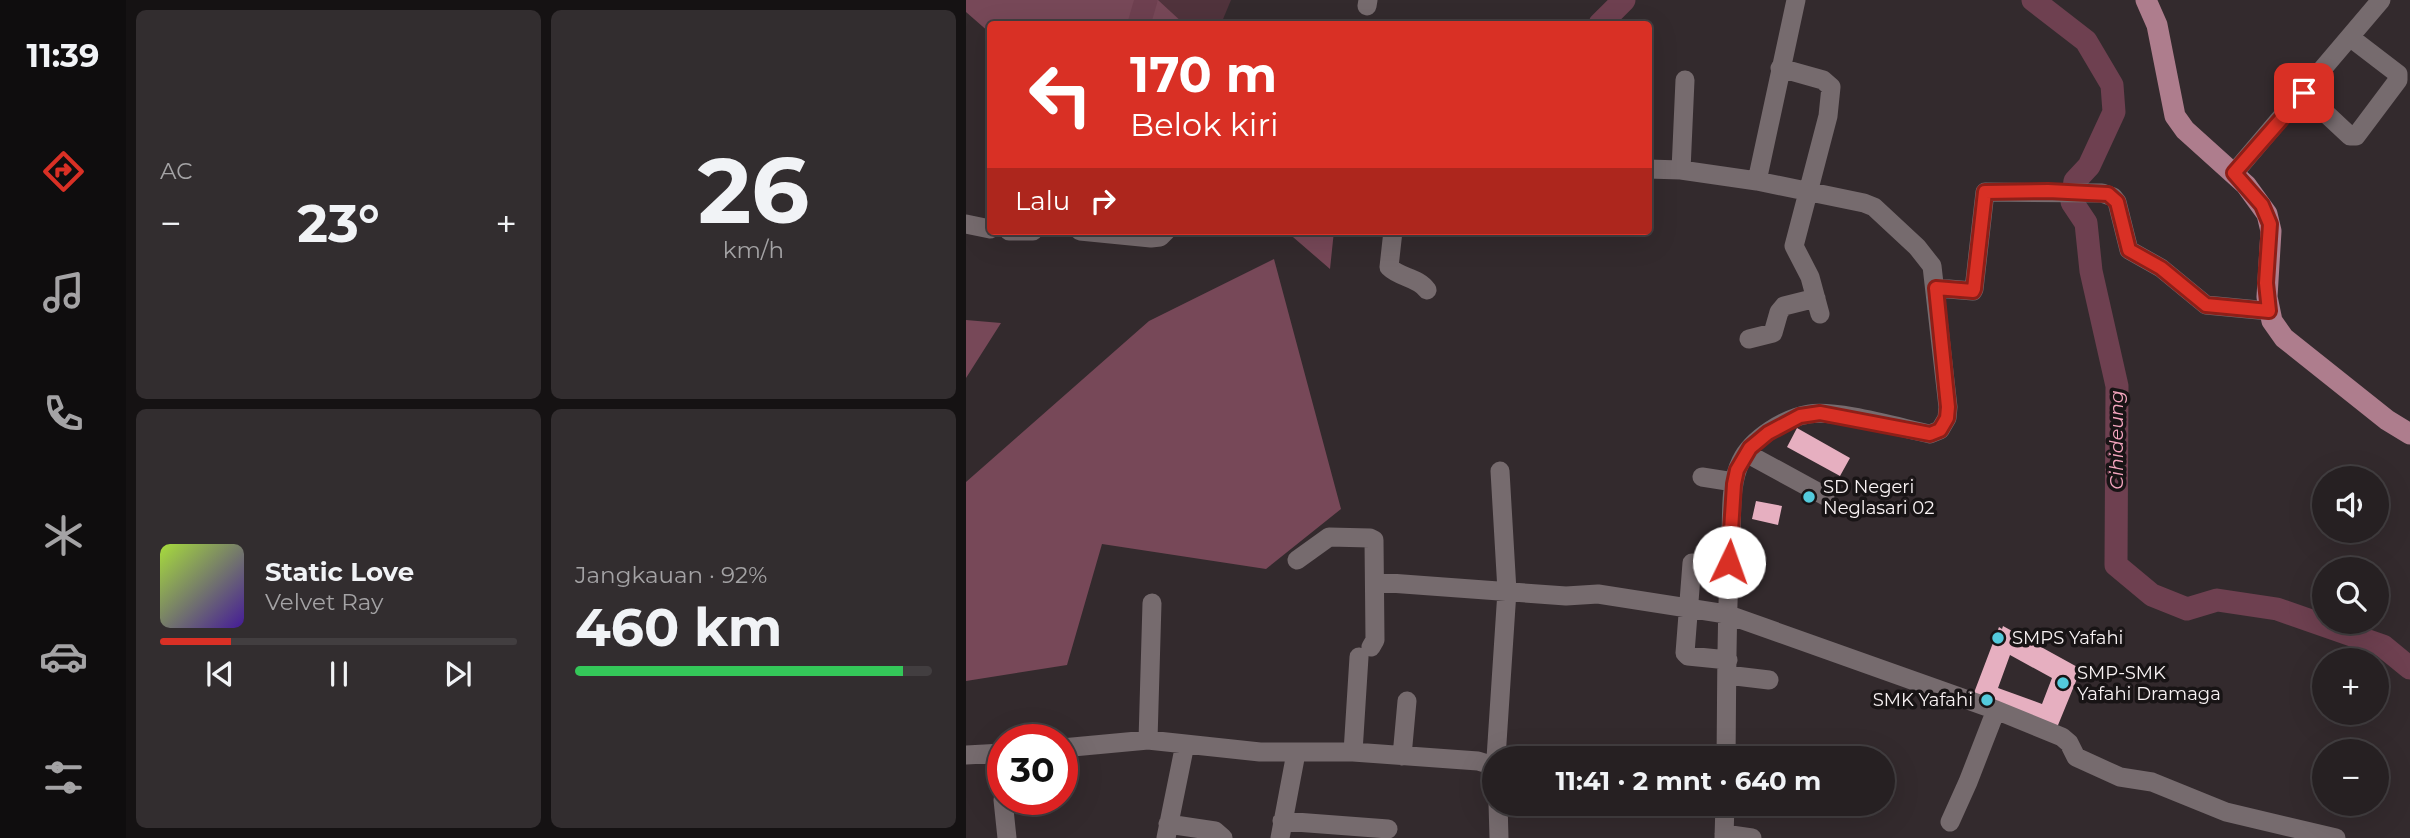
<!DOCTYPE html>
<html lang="id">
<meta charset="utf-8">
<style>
:root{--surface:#262022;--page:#322d2f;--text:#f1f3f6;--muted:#a4a3a5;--line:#423e40;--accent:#d93025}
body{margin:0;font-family:Montserrat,sans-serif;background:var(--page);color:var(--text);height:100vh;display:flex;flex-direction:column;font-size:26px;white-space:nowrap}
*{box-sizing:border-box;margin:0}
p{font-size:23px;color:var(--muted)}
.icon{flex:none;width:38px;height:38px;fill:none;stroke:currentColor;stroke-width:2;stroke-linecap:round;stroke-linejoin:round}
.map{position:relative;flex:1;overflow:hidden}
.drawer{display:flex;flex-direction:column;gap:10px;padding:10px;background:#151213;width:840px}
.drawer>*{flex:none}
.guide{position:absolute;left:21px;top:21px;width:665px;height:214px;border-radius:7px;box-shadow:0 7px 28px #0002,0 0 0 2px var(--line);background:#d93025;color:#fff;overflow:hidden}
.fabs{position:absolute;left:1346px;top:466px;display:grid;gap:14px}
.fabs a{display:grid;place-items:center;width:77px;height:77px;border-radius:50%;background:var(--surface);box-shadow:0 7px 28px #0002,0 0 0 2px var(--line);font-size:35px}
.speed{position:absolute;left:21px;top:724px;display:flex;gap:14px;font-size:35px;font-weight:700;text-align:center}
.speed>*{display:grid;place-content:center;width:91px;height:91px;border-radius:50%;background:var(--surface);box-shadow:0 7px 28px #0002,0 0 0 2px var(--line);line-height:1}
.speed .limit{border:10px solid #d22;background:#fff;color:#111}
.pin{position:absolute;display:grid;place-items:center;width:60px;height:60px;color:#fff;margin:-30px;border-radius:14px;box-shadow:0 4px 10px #0006}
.me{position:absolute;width:77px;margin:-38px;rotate:3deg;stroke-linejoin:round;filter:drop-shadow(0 0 5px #0008)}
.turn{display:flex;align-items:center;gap:24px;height:147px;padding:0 28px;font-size:32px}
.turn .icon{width:91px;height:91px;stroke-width:2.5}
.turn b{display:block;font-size:49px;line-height:60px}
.then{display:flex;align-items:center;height:66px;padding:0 28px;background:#0003;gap:14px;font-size:26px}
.big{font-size:52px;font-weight:700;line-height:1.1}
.drawer .card{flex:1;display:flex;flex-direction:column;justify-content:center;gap:10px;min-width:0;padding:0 24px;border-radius:10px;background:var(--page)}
.drawer .dial{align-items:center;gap:0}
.dial b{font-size:91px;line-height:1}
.song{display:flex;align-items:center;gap:21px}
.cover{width:84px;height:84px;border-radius:10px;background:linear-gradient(135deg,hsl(80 70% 55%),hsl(260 70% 35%))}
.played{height:7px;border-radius:4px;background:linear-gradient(90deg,var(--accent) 20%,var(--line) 20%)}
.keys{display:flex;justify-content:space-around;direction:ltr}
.heat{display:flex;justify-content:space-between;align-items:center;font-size:38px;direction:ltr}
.charge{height:10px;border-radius:5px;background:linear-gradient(90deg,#34c759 92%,var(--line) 0)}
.drawer .tiles{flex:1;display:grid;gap:10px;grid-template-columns:repeat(2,1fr)}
.trip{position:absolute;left:516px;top:746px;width:413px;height:70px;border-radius:35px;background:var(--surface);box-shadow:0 7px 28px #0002,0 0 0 2px var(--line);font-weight:700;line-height:70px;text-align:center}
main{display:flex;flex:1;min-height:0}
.tab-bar{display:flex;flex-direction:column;width:126px;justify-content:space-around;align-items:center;background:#0f0d0e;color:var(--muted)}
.tab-bar .icon{width:49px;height:49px}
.tab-bar .on{color:var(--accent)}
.tab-bar b{font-size:32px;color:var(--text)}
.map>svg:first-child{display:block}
</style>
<main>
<nav class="tab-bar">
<b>11:39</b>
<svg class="icon on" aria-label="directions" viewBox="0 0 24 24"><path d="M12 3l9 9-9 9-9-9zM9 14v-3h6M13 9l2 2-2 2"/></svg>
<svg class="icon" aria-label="music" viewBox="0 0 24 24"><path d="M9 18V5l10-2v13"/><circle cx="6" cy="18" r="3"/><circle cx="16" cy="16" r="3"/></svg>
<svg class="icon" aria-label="phone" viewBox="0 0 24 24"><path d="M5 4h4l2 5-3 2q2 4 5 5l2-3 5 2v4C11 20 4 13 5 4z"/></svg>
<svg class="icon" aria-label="climate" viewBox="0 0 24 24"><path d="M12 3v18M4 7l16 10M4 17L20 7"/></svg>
<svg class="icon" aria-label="car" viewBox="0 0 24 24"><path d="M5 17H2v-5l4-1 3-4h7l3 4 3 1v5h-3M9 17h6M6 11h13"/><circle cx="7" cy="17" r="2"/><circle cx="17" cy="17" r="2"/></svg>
<svg class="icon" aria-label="filters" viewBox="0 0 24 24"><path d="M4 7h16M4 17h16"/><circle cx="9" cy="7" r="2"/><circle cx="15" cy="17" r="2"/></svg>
</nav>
<section class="drawer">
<div class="tiles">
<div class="card"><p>AC</p>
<div class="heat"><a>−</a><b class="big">23°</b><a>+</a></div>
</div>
<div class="card dial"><b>26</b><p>km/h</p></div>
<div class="card">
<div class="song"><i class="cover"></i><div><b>Static Love</b><p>Velvet Ray</p></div></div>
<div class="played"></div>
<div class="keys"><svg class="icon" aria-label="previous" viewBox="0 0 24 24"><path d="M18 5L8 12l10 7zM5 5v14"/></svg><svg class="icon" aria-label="pause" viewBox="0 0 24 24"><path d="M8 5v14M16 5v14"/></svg><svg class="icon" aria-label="next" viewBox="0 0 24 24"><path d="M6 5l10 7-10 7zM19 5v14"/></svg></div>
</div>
<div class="card"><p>Jangkauan · 92%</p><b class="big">460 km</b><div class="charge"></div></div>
</div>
</section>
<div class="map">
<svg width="1444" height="838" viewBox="0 0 1444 838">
<rect width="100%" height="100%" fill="#332a2d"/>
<path fill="#50333c" d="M76,0H265L255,24H116Z"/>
<path fill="#774858" d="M0,0H192L218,24H24V33L0,12Z
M320,231H368L364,269Z
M308,259L375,509L300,569L136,544L101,665L0,681V482L183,321Z
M0,320L35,323L0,378Z"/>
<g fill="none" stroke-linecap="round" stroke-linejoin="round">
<path stroke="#6e4050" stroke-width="23" d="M1067,0L1120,41L1146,85L1148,112L1123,166L1109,181L1106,202L1120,223L1125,271L1151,386L1150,565L1186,595L1221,609L1251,600L1311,609L1417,646L1444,668
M173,24L180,0
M634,24L658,0"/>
</g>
<path fill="#e6afc0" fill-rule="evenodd" d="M831,428L884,458L874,476L821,447Z
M790,501L816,506L812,525L786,519Z
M1037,626L1115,669L1090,730L1006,698L1033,627L1036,629ZM1044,655L1086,678L1076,704L1032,688Z"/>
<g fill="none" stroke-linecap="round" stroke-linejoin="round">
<path stroke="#766b6e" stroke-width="19" d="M401,6L402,0
M814,68L857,80L865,87L862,116L828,246L844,277L854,314
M1338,93L1384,136H1390L1432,80V74L1385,38
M682,169L715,170L791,181L898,203L908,207L951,247L966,266L982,407L981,418L974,430L964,434C935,428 870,409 843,414C819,418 786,438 775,461C764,483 766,510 765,534C760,609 761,683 760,758
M715,170L719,80
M1268,173L1415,0
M791,181L830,0
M0,224L24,229
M43,231H67
M114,231L185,238L194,237L200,231
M427,231L423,267C434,278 452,277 461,290
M970,288L1007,291L1008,289L1019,192L1136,193L1147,197L1151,202L1163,250L1195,268L1240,305L1303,311
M783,339L807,333L813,312L818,306L850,298
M780,453L859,496
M736,477L768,482
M331,560L363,537L404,538L408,540L409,640L405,647
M726,563L719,653L722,656L762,660
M410,582L600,596L632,594L760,614L1030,710L1096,737L1103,743L1110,757L1154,777L1186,782L1260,812L1370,838
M761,675L803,680
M182,740L186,603
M96,748L182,740L294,752H387L512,761L525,765L528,770
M387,752L393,657
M33,753L37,793
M0,755L37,753
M436,756L441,701
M530,758L541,591L534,471
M37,800L41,838
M532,803L533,838
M316,821L422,829
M984,822L1002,782L1030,710
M202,824L249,831L257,838
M758,834L786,838
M200,838L219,744
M314,838L330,753
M758,838L759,803"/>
<path stroke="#ae7d8d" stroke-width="21" d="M1180,0L1191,25L1209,116L1219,130L1280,185L1301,214L1305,231L1301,297L1306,321L1318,338L1421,420L1444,434"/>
</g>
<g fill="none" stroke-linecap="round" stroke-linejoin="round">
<g stroke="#8d1f18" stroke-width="18">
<path id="route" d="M763,562L768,484L771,470L784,448L802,433L834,416L854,413L964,434L974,430L981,418L982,407L970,288L1007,291L1008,289L1019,192L1082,191L1142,194L1151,202L1163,250L1195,268L1240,305L1303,311L1300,283L1304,224L1296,205L1268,173L1338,93"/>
</g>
<use href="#route" stroke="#d93025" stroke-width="12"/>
</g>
<g fill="#53cadc" stroke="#181415" stroke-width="2.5">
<circle cx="843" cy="497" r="7"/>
<circle cx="1032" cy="638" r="7"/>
<circle cx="1097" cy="683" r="7"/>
<circle cx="1021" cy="700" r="7"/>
</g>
<g text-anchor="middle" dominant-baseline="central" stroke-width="7" stroke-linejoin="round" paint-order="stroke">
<g font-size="18" fill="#f9f3f4" stroke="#181415" text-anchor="start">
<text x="857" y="487">SD Negeri<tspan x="857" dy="21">Neglasari 02</tspan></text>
<text x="1046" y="638">SMPS Yafahi</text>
<text x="1111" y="673">SMP-SMK<tspan x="1111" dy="21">Yafahi Dramaga</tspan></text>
<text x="1007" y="700" text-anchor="end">SMK Yafahi</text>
</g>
<g font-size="19" font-style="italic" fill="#f6a7c0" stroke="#181415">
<text transform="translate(1150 440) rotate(-90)">Cihideung</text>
</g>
</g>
</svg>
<div class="fabs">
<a><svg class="icon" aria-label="sound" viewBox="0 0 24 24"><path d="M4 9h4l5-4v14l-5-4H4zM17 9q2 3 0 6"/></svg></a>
<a><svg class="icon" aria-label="search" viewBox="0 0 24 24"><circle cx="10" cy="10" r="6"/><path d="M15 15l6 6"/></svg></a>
<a>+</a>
<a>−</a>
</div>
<div class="speed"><div class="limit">30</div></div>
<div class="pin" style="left:1338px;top:93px;background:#d93025"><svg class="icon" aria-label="arrive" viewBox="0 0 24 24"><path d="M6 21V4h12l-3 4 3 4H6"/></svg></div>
<svg class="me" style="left:763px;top:562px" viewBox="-20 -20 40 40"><circle r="19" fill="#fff"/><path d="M0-13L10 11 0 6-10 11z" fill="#d93025"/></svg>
<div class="trip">11:41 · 2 mnt · 640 m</div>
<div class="guide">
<div class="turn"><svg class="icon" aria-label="left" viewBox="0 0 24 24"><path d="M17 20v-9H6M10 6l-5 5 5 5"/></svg><div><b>170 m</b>Belok kiri</div></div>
<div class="then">Lalu<svg class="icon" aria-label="right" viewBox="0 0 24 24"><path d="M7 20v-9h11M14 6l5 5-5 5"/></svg></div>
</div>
</div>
</main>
